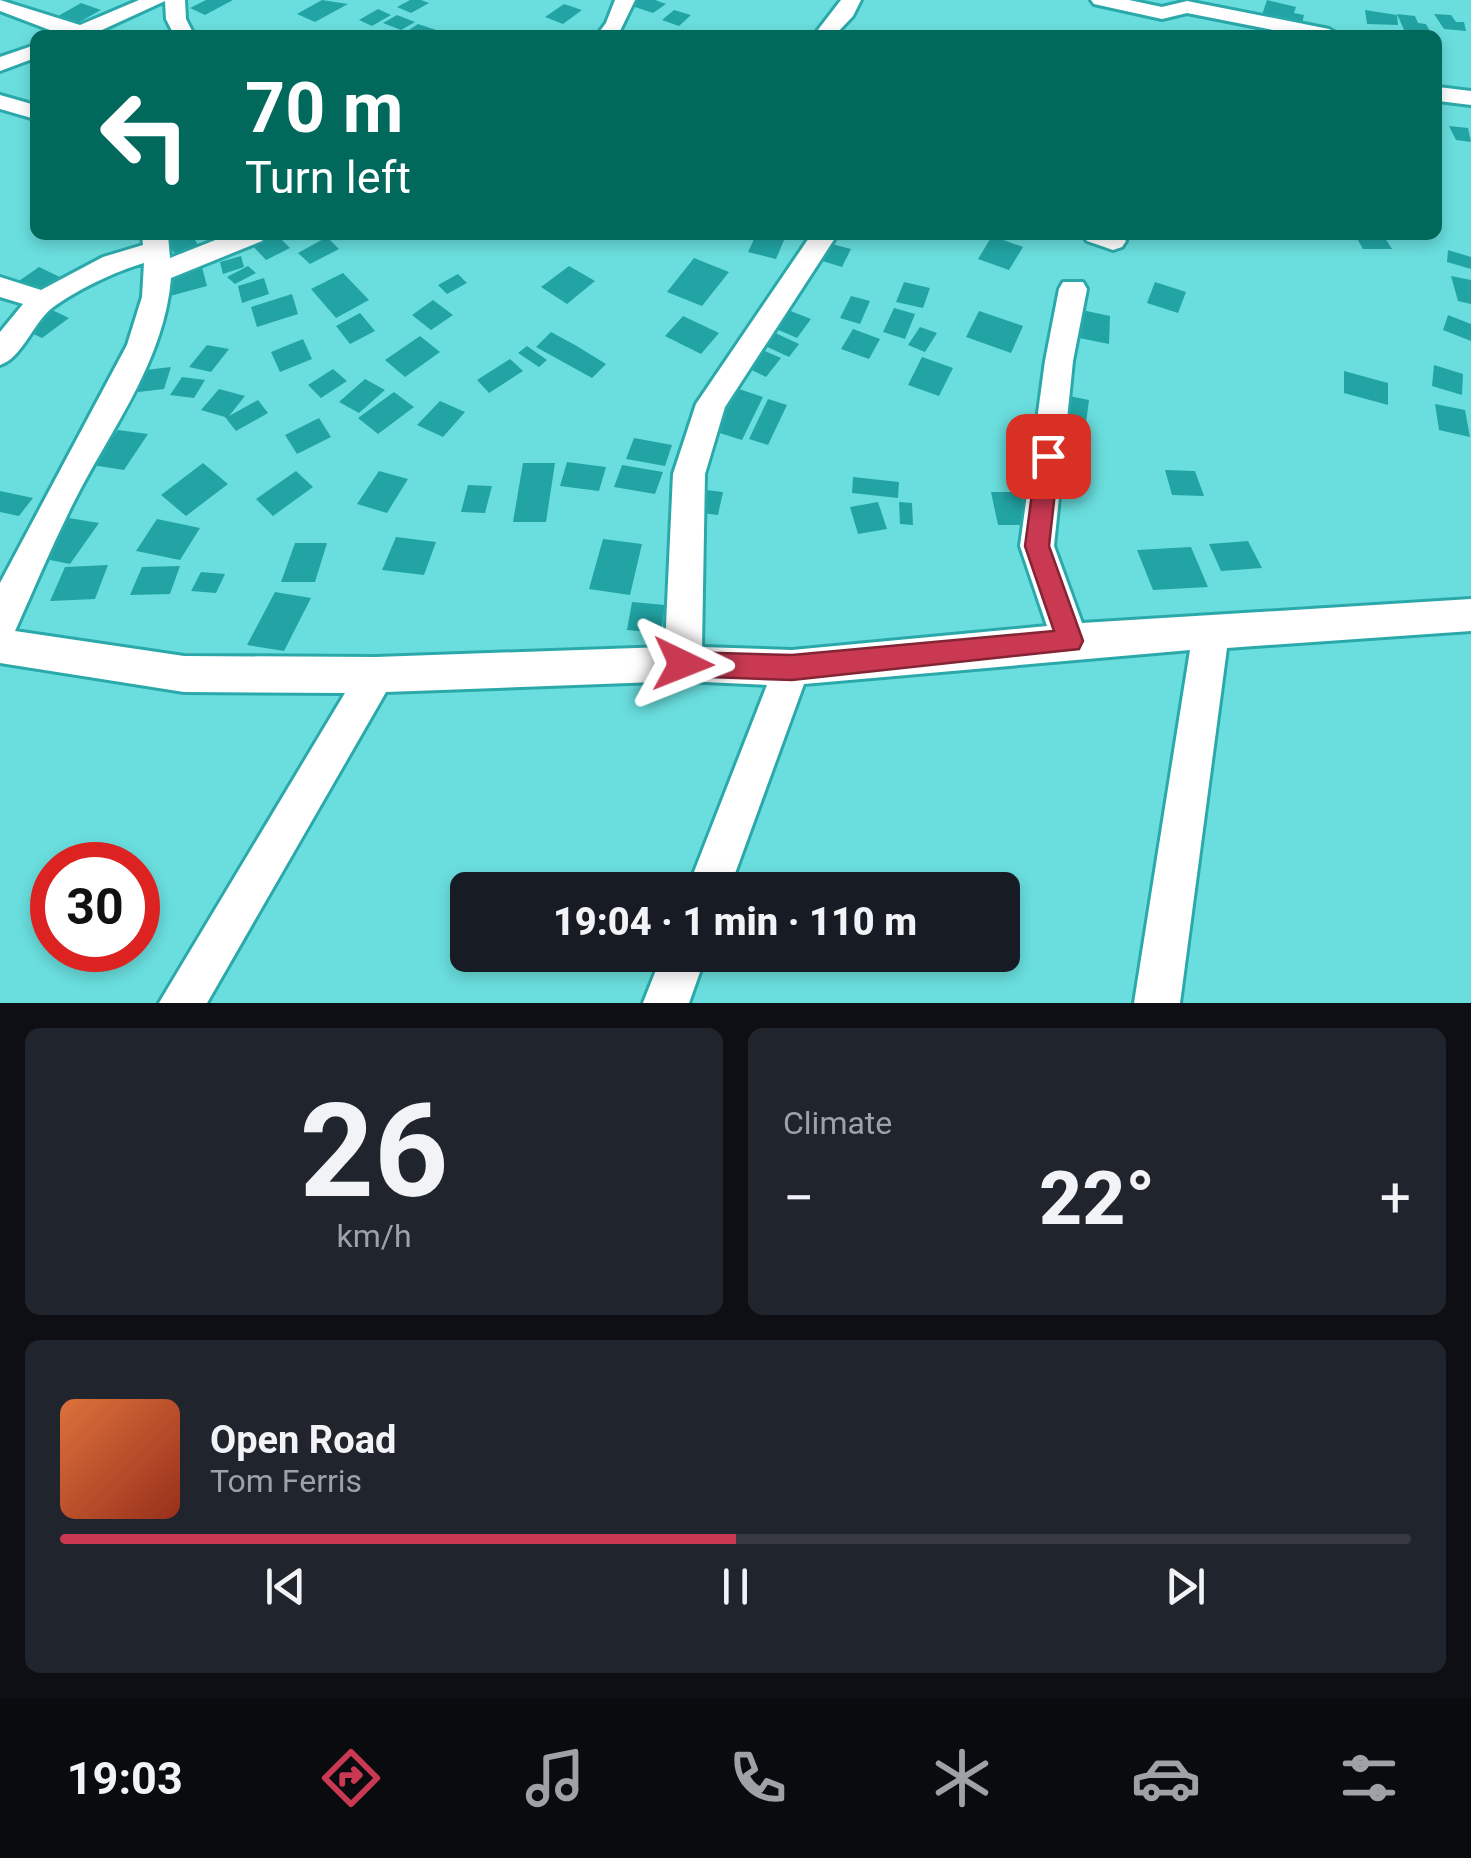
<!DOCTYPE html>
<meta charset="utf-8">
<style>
:root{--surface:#171b24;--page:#20242c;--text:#f1f3f6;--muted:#9ea1a6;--line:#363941;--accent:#c93952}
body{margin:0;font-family:Roboto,sans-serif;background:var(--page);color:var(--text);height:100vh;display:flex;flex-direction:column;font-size:38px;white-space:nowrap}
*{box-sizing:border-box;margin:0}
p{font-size:32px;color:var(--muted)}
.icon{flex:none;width:55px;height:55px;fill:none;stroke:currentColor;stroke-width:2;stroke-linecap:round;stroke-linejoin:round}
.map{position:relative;height:1003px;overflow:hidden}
.panel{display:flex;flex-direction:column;gap:25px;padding:25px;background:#0d0f14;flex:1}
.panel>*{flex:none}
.guide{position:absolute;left:30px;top:30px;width:1412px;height:210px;border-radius:15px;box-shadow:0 5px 15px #0003;background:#00695c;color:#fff;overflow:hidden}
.speed{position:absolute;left:30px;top:842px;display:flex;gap:20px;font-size:50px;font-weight:700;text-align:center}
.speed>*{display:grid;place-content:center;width:130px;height:130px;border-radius:50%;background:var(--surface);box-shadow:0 5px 15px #0003;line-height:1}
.speed .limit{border:15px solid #d22;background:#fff;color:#111}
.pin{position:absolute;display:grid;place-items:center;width:85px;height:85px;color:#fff;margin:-42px;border-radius:20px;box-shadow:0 5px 15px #0006}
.me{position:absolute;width:110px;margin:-55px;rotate:92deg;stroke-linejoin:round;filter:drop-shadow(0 0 8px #0008)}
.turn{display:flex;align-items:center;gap:35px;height:210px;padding:0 50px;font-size:45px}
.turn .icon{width:130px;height:130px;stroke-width:2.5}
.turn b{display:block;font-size:70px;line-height:85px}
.big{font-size:75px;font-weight:800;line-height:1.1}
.panel .tile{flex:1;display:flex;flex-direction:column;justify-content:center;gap:15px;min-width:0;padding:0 35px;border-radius:15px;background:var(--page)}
.panel .dial{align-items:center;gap:0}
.dial b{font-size:130px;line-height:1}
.song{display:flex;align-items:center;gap:30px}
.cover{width:120px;height:120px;border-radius:15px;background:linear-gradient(135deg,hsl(20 70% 55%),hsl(10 70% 35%))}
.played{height:10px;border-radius:5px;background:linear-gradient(90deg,var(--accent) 50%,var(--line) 50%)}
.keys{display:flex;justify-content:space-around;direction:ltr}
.heat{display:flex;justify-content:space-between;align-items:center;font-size:55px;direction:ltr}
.panel .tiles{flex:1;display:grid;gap:25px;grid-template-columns:1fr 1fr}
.tile:last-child{grid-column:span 2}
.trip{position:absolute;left:450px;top:872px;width:570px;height:100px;border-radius:15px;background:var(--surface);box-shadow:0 5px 15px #0003;font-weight:800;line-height:100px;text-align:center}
.tabs{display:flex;height:160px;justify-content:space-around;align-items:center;background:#090b0e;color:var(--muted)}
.tabs .icon{width:70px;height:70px}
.tabs .current{color:var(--accent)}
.tabs b{font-size:45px;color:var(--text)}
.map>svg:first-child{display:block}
</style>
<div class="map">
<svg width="1471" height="1003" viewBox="0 0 1471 1003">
<rect width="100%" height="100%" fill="#6adede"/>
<path fill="#22a4a4" d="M206,0H233L205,15L190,8Z
M322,0L348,4L315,22L297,14Z
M410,0H421L429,3L411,13L397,7Z
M637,0H655L666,4L653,13L629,5Z
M1267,0L1296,7L1294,13L1304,15L1302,24L1262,15Z
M81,3L101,10L74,25L53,19Z
M564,4L582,10L563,24L545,17Z
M378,9L391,15L372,26L359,20Z
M674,10L691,15L679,26L662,20Z
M1365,10L1397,15L1398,25L1367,24Z
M1397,14L1415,16L1418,23L1426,24L1432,35L1405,32Z
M1434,14L1451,15L1456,22H1464L1466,31L1444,29Z
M397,15L415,22L401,30L383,23Z
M418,24L436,30L429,35L403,34Z
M1449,126L1468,128L1471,142L1456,140Z
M159,235H192L200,248L178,257Z
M270,235H277L290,248L266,260L251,244Z
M756,235L784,240L776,259L748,252Z
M1355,235H1383L1392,249H1363Z
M992,236L1023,247L1009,270L978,259Z
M327,237L339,249L310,264L298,253Z
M828,243L851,249L842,267L819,260Z
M1448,250L1471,257V269L1447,262Z
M241,256L244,267L223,274L220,262Z
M694,258L729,272L702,306L667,292Z
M248,266L256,273L235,284L227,277Z
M569,266L595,281L567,304L541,287Z
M39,267L66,280L42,296L16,283Z
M202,267L207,286L170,296L166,278Z
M343,273L369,300L336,318L311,289Z
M458,274L467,283L447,294L438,285Z
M1451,276L1471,280V304L1458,301Z
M264,278L269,294L242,303L238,286Z
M904,282L930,288L923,308L896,302Z
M1155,282L1186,292L1178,313L1147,303Z
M292,294L298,314L257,327L251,307Z
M851,296L870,301L860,324L840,318Z
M433,300L453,315L431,330L412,315Z
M894,308L915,314L905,339L883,332Z
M50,309L69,318L42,338L23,329Z
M1077,309L1110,316L1109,344L1074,337Z
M788,310L811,319L797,338L774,328Z
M979,311L1023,326L1011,353L966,337Z
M360,313L375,331L350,344L336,326Z
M1448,315L1471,324V341L1443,330Z
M683,316L719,333L701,354L665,336Z
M920,327L937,333L925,352L908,345Z
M853,329L880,339L869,359L841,349Z
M771,331L799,344L789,357L761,344Z
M551,332L575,345L606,364L592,378L536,347Z
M420,336L440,352L405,377L385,360Z
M303,339L312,359L280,372L271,352Z
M207,345L229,349L211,372L189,367Z
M527,346L547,360L539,367L518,353Z
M756,347L781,358L766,377L741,365Z
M922,357L953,368L939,396L908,385Z
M510,359L523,371L489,393L477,380Z
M1434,365L1463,374L1462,395L1432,386Z
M171,367L164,389L130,393L137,371Z
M333,369L347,381L321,398L308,385Z
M1344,371L1388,383V405L1344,393Z
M182,377L205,380L194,398L170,395Z
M365,379L385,390L359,413L339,402Z
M733,387L763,397L742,440L710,430Z
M219,389L245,396L229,416L258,400L268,413L236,431L225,417L201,410Z
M394,392L414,407L378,434L358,418Z
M1059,394L1089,400L1086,423L1056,416Z
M768,399L787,405L768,445L749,439Z
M440,401L465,412L443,437L417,425Z
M1435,404L1465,410L1470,437L1439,430Z
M319,418L331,437L297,454L285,435Z
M1054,428L1079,434L1078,456L1052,450Z
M118,430L148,434L124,470L92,465Z
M634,438L672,445L665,466L626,459Z
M567,462L606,467L599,491L560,486Z
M203,463L228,484L186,516L161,495Z
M523,463H555L546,522H513Z
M622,465L663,472L655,494L614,487Z
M1165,470L1195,471L1204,496L1172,495Z
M296,471L313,487L273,516L256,499Z
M379,471L408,479L387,513L357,504Z
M853,477L899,482L898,498L852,493Z
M468,485L492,486L485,513L461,512Z
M698,489L723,492L718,515L693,512Z
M0,491L33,498L19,516L0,512Z
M991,492H1021L1029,525H998Z
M878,502L887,529L858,534L850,507Z
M899,502L912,503L913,525L900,524Z
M69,518L99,523L70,564L40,558Z
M157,519L200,528L180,560L136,551Z
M396,537L436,542L424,575L382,570Z
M603,539L642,544L630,595L589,589Z
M1248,541L1262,568L1221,571L1209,544Z
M295,543H327L315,582H281Z
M1191,547L1208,587L1153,590L1137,550Z
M108,565L95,599L50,601L65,567Z
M180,566L170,594L130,595L142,567Z
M201,572L225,574L216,593L191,591Z
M275,592L311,598L284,651L247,645Z
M632,602L665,605L661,633L627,630Z"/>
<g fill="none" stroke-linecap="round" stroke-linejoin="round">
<g stroke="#2ba9aa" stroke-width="6">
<path id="minor" d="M0,0L80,25L139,0H185L186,19L194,35H174L166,19L165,1L91,35H63L0,11Z
M615,0H635L618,35H597L606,23Z
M841,0H861L853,16L835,35H814Z
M1091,0H1129L1162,7L1187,1L1329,29L1339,35H1298L1187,13L1162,19L1094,4Z
M35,45V58L0,71V57Z
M1438,87L1471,91V105L1438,101Z
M0,95L35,105V119L0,109Z
M142,235H168L170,258L228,235H266L262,241L171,278C165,356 116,423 80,490C56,536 36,584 15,631L184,656L376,657L665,647L673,474L696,404L811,235H837L725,407L705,474L702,647L792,650L1047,626L1020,546L1045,361L1059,289L1063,282H1083L1087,289L1073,361L1054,546L1082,623L1471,599V631L1227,648L1180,1003H1134L1190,650L804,684L729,890H687L767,685L683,681L386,692L207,1003H159L345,693L184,692L0,663V583L127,345L142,297L144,263C114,272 78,289 52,308C33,323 22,358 0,365V332L23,304L0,297V277L41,290L103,257L143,245Z
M1083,235H1122L1126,241L1122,247L1113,250L1087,241Z
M662,955H706L689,1003H643Z"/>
</g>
<use href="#minor" fill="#fff" fill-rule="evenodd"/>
</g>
<path fill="#c93952" stroke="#832535" stroke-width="2.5" d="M1048,447L1059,456L1049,546L1083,641L1079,649L792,680L683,676L674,673L670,664L674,656L683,652L792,655L1054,631L1025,546L1037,456Z"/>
</svg>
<div class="speed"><div class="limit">30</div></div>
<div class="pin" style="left:1048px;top:456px;background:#d93025"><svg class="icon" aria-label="arrive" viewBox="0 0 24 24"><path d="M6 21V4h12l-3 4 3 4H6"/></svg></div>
<svg class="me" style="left:683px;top:664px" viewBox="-20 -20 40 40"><path d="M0-17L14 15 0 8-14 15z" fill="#c93952" stroke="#fff" stroke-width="4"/></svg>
<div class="trip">19:04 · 1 min · 110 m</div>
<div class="guide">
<div class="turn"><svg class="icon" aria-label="left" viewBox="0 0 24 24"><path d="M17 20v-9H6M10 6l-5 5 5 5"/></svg><div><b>70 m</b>Turn left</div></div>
</div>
</div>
<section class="panel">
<div class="tiles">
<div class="tile dial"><b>26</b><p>km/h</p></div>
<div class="tile"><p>Climate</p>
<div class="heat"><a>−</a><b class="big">22°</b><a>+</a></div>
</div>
<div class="tile">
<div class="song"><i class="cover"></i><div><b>Open Road</b><p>Tom Ferris</p></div></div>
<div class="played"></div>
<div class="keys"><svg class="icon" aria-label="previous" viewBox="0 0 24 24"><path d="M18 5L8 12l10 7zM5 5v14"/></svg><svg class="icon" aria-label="pause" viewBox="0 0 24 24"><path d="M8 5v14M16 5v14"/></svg><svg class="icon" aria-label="next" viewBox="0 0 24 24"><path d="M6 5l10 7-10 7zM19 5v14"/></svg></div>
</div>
</div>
</section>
<nav class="tabs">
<b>19:03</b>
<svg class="icon current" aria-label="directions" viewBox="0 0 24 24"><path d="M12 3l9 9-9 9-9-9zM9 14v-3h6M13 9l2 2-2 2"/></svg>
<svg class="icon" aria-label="music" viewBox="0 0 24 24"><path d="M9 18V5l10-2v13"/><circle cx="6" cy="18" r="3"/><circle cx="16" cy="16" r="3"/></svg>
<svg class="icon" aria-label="phone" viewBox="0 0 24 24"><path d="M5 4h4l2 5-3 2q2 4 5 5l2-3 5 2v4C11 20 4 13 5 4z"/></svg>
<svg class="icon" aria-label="climate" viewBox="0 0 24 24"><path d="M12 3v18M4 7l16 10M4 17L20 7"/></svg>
<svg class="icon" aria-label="car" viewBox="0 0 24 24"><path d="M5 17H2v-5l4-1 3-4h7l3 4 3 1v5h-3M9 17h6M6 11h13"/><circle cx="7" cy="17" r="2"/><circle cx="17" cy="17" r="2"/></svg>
<svg class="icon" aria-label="filters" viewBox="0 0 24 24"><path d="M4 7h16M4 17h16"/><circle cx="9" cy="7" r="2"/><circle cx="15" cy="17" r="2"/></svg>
</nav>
